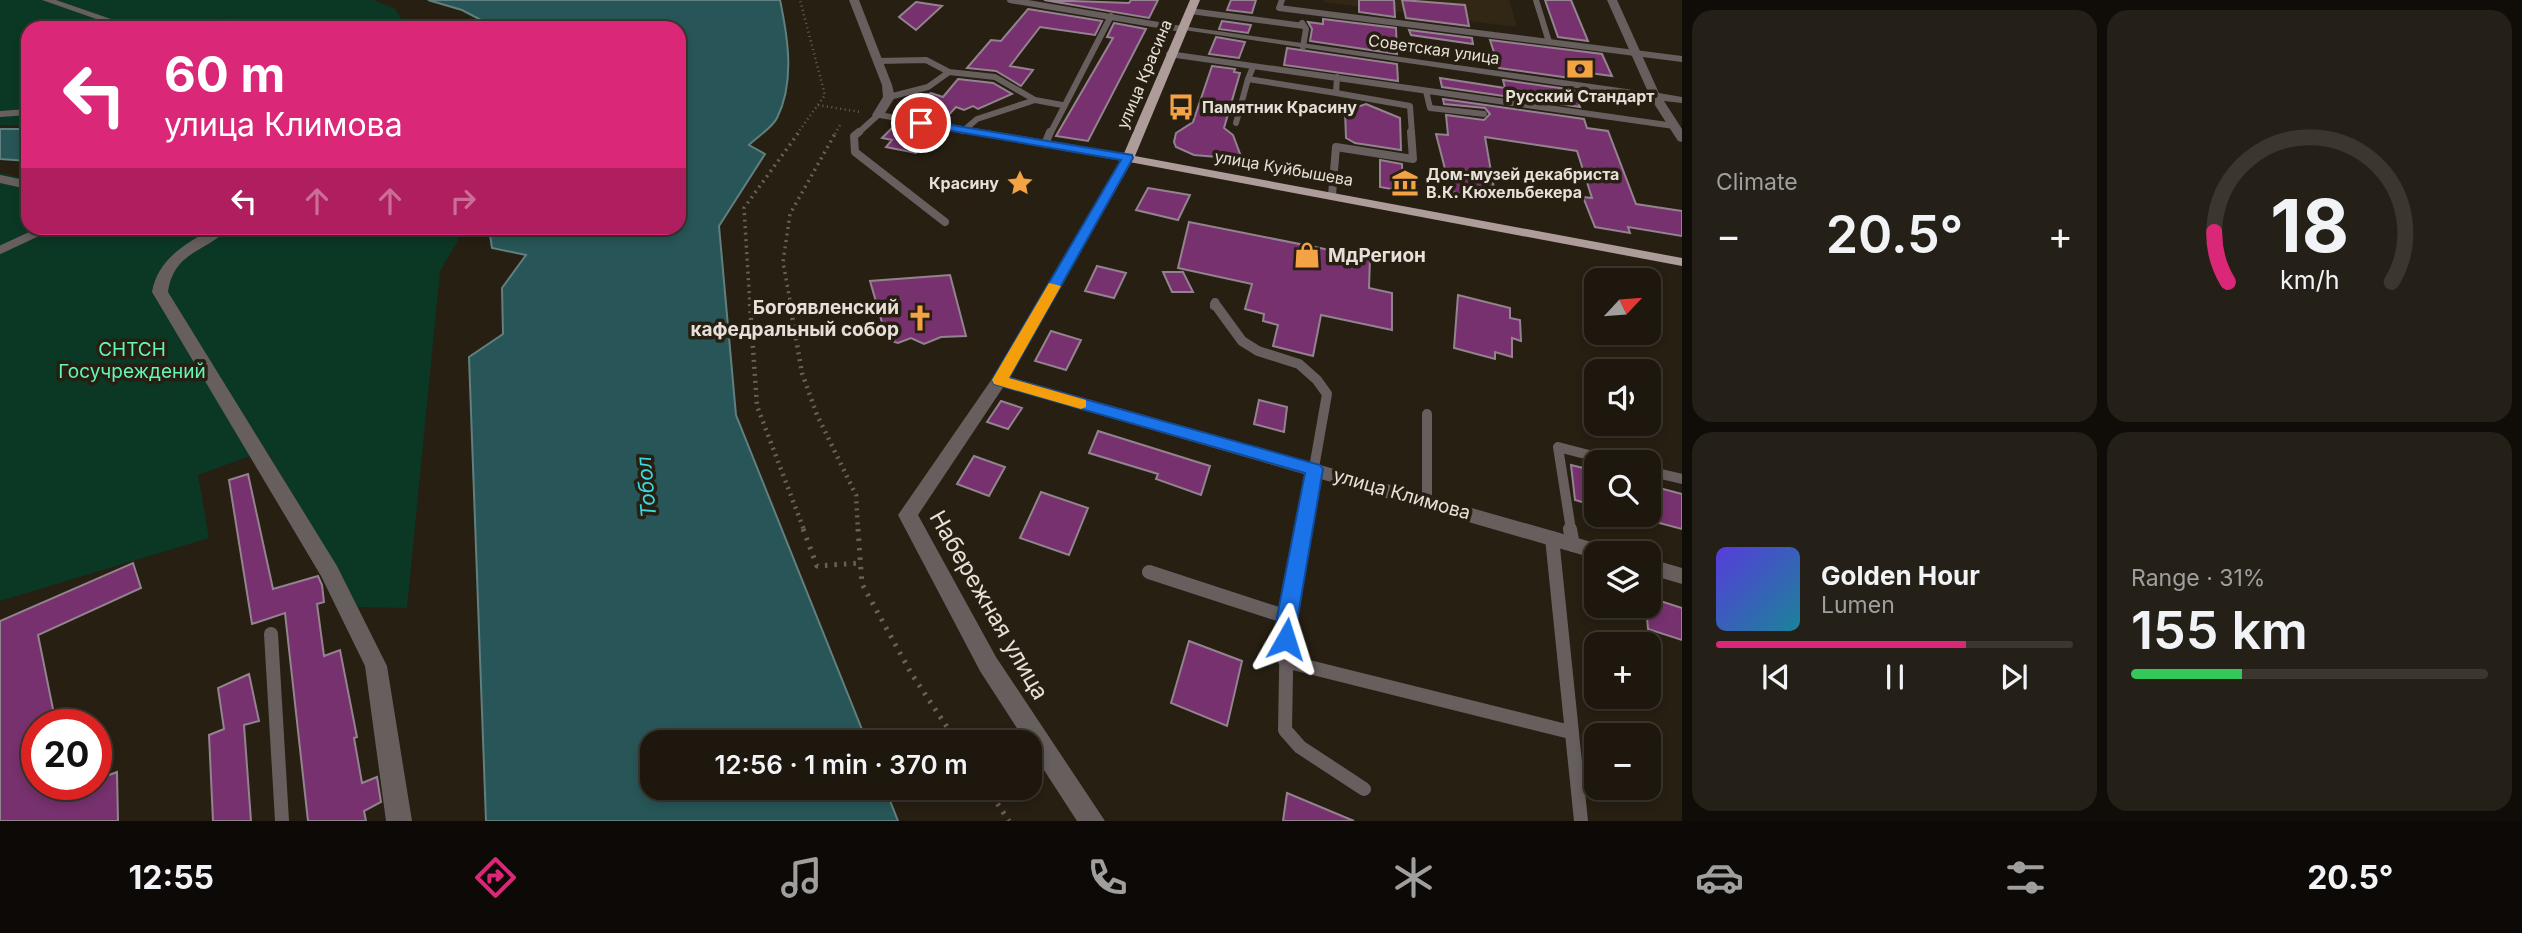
<!DOCTYPE html>
<meta charset="utf-8">
<style>
:root{--surface:#1d170e;--page:#252017;--text:#f1f3f6;--muted:#a09f9e;--line:#3b362e;--accent:#db2777}
body{margin:0;font-family:Inter,sans-serif;background:var(--page);color:var(--text);height:100vh;display:flex;flex-direction:column;font-size:26px;white-space:nowrap}
*{box-sizing:border-box;margin:0}
p{font-size:23px;color:var(--muted)}
.icon{flex:none;width:38px;height:38px;fill:none;stroke:currentColor;stroke-width:2;stroke-linecap:round;stroke-linejoin:round}
.map{position:relative;flex:1;overflow:hidden}
.panel{display:flex;flex-direction:column;gap:10px;padding:10px;background:#100d08;width:840px}
.panel>*{flex:none}
.top-card{position:absolute;left:21px;top:21px;width:665px;height:214px;border-radius:21px;box-shadow:0 4px 10px #0003,0 0 0 2px var(--line);background:#db2777;color:#fff;overflow:hidden}
.needle{width:46px;rotate:64deg}
.fabs{position:absolute;left:1584px;top:268px;display:grid;gap:14px}
.fabs a{display:grid;place-items:center;width:77px;height:77px;border-radius:14px;background:var(--surface);box-shadow:0 4px 10px #0003,0 0 0 2px var(--line);font-size:35px}
.speed{position:absolute;left:21px;top:709px;display:flex;gap:14px;font-size:35px;font-weight:700;text-align:center}
.speed>*{display:grid;place-content:center;width:91px;height:91px;border-radius:50%;background:var(--surface);box-shadow:0 4px 10px #0003,0 0 0 2px var(--line);line-height:1}
.speed .limit{border:10px solid #d22;background:#fff;color:#111}
.pin{position:absolute;display:grid;place-items:center;width:60px;height:60px;color:#fff;margin:-30px;border:4px solid #fff;border-radius:50%;box-shadow:0 2px 7px #0007}
.me{position:absolute;width:77px;margin:-38px;rotate:6deg;stroke-linejoin:round;filter:drop-shadow(0 0 5px #0008)}
.turn{display:flex;align-items:center;gap:24px;height:147px;padding:0 28px;font-size:32px}
.turn .icon{width:91px;height:91px;stroke-width:2.5}
.turn b{display:block;font-size:49px;line-height:60px}
.lanes{display:flex;align-items:center;height:66px;padding:0 28px;background:#0003;justify-content:center;gap:35px;direction:ltr}
.lanes .off{opacity:.35}
.big{font-size:52px;font-weight:600;line-height:1.1}
.panel .card{flex:1;display:flex;flex-direction:column;justify-content:center;gap:10px;min-width:0;padding:0 24px;border-radius:21px;background:var(--page)}
.panel .dial{align-items:center;gap:0}
.dial svg{height:182px;overflow:visible;fill:none;stroke:var(--line);stroke-width:7;stroke-linecap:round;text-anchor:middle}
.dial text{fill:var(--text);stroke:none}
.song{display:flex;align-items:center;gap:21px}
.cover{width:84px;height:84px;border-radius:10px;background:linear-gradient(135deg,hsl(250 70% 55%),hsl(190 70% 35%))}
.played{height:7px;border-radius:4px;background:linear-gradient(90deg,var(--accent) 70%,var(--line) 70%)}
.keys{display:flex;justify-content:space-around;direction:ltr}
.heat{display:flex;justify-content:space-between;align-items:center;font-size:38px;direction:ltr}
.charge{height:10px;border-radius:5px;background:linear-gradient(90deg,#34c759 31%,var(--line) 0)}
.panel .tiles{flex:1;display:grid;gap:10px;grid-template-columns:repeat(2,1fr)}
.trip{position:absolute;left:640px;top:730px;width:402px;height:70px;border-radius:21px;background:var(--surface);box-shadow:0 4px 10px #0003,0 0 0 2px var(--line);font-weight:600;line-height:70px;text-align:center}
.menu{display:flex;height:112px;justify-content:space-around;align-items:center;background:#0c0906;color:var(--muted)}
.menu .icon{width:49px;height:49px}
.menu .current{color:var(--accent)}
.menu b{font-size:32px;color:var(--text)}
main{display:flex;flex:1;min-height:0}
.map>svg:first-child{display:block}
</style>
<main>
<div class="map">
<svg width="1682" height="821" viewBox="0 0 1682 821">
<rect width="100%" height="100%" fill="#271f12"/>
<path fill="#322714" d="M1325,0H1509L1517,27L1324,2Z"/>
<path fill="#0b3725" d="M0,0H374L395,9L408,28H183L247,13L178,28H28V126L0,125Z
M0,173L28,179V228H465L440,271L407,608L357,607L266,450L198,475L209,538L0,601Z"/>
<path fill="#285557" stroke="#617f7e" stroke-width="2" d="M428,0H780C788,38 795,82 777,118C772,128 757,137 749,145L765,154L719,226L736,415L867,742H653V788H885L898,821H486L469,357L503,334L502,288L526,255L492,248L489,228H679V28H496L462,10Z
M0,129H28V161L0,159Z"/>
<path fill="#77316e" stroke="#92838f" stroke-width="2" d="M1044,0L1129,3L1131,0H1158L1149,18Z
M1231,0H1256L1252,13L1227,10Z
M1359,0H1394L1395,17L1359,12Z
M1402,0L1465,5L1469,26L1406,18Z
M1545,0H1571L1588,41L1558,37Z
M916,2L942,6L916,30L899,17Z
M1028,9L1102,21L1095,35L1040,27L1010,66L1033,70L1021,86L996,71L967,68L991,40L1001,41Z
M1323,19L1396,28L1397,54L1310,41L1312,29L1308,22L1323,24Z
M1222,21L1251,25L1248,33L1219,29Z
M1114,23L1146,29L1088,141L1056,136L1113,38L1107,37Z
M1409,30L1472,38L1473,44L1411,35Z
M1216,37L1245,42L1239,58L1209,54Z
M1490,40L1602,54L1612,76L1567,70L1570,78L1499,68Z
M1287,48L1397,64L1398,81L1284,65Z
M1212,66L1235,69L1234,72L1240,73L1224,128L1233,135L1242,159L1194,155L1176,147L1174,142L1176,133L1193,122Z
M1440,78L1505,88L1503,80L1574,90L1580,107L1442,87Z
M958,79L993,83L1012,94L978,109L973,106L964,110L956,107L944,120L905,114L908,111L898,106L931,93L943,97Z
M1443,99L1584,119L1587,128L1608,131L1636,204L1682,211V236L1628,227L1630,233L1595,227L1583,197L1592,198L1577,151L1485,137L1496,200L1451,192L1436,134L1448,135L1446,115L1484,120L1490,114L1485,108L1444,104Z
M1366,104L1400,118L1401,150L1355,143L1346,138L1345,111Z
M896,124L936,131L916,153L886,147L892,140L882,138Z
M1380,160L1402,164L1403,191L1380,187Z
M1148,188L1190,195L1178,220L1136,210Z
M1189,222L1370,258L1369,288L1392,293V330L1321,315L1313,356L1273,346L1278,325L1263,321L1264,314L1245,309L1252,284L1178,268Z
M1097,266L1126,273L1114,298L1085,291Z
M1163,272H1183L1193,292H1172Z
M950,275L966,336L941,337L924,344L911,338L898,343L887,340L870,281Z
M1458,295L1510,308V318L1520,320L1521,341L1512,338V357L1495,352V359L1454,348Z
M1051,331L1081,340L1066,370L1035,361Z
M1259,400L1287,407L1284,432L1254,424Z
M1001,401L1022,408L1008,429L987,422Z
M1098,431L1210,466L1201,495L1156,479L1158,474L1089,453Z
M974,456L1005,467L989,496L957,484Z
M1571,465L1596,471V506L1575,500Z
M248,474L273,589L318,576L322,585L324,602L317,604L324,656L340,650L357,737L354,738L362,783L377,777L381,802L364,811L366,821H308L285,613L252,624L229,480Z
M1648,485L1682,494V529L1648,520Z
M1041,492L1088,508L1069,555L1020,538Z
M133,563L141,588L38,635L56,724H37V784H67L69,792L87,784H96V780L117,772L118,821H0V621Z
M1648,597L1682,608V640L1648,629L1646,606H1648Z
M1189,641L1242,661L1227,726L1171,703Z
M249,674L259,721L244,725L251,821H213L209,735L224,729L218,688Z
M1287,793L1354,821H1283Z"/>
<g fill="none" stroke-linecap="round" stroke-linejoin="round">
<path stroke="#686156" stroke-width="2.5" stroke-dasharray="1 3.5" stroke-linecap="butt" d="M818,105L860,112
M797,134L825,95L800,0
M835,134L840,125"/>
<path stroke="#686156" stroke-width="3.5" stroke-dasharray="2 4.5" stroke-linecap="butt" d="M750,306L744,208L799,132
M791,306L783,262L790,214L836,132"/>
<path stroke="#686156" stroke-width="4.5" stroke-dasharray="2 5" stroke-linecap="butt" d="M750,304L757,406L804,530
M790,304L802,373L817,415L856,495L858,530"/>
<path stroke="#686156" stroke-width="5" stroke-dasharray="2.5 7" stroke-linecap="butt" d="M803,529L817,566L860,563
M858,529L862,584L911,673L957,742
M987,788L1009,821"/>
<path stroke="#675e5e" stroke-width="6" d="M1010,0L1182,29
M1282,0L1279,8L1549,42L1536,0
M1190,11L1304,26
M1302,23L1306,29L1303,47
M1549,42L1682,59
M1169,54L1674,126
M878,61L926,60L949,72L995,77L1035,100L1062,105
M1253,67L1248,79L1336,93
M1337,77L1336,93L1410,106L1412,134
M1426,91L1430,108L1484,114
M889,97L928,87L949,72
M0,114L28,112
M1236,123L1248,79
M963,131L977,119L1035,100
M857,134L878,115
M1050,134L1111,16"/>
<path stroke="#675e5e" stroke-width="8" d="M859,132L854,136L855,152L945,222
M1045,144L1050,132
M0,179L28,185
M1332,195L1336,147L1413,159L1411,132
M0,250L47,228
M1214,306L1215,302"/>
<path stroke="#675e5e" stroke-width="10" d="M1215,304L1242,341L1258,351L1299,364L1317,380L1327,394L1303,530
M1427,414V501
M1648,471L1682,479
M1571,530L1558,447L1616,462"/>
<path stroke="#675e5e" stroke-width="14" d="M1303,529L1287,617L1285,730L1300,747L1364,789
M1570,529L1573,545
M1552,538L1581,821
M1149,572L1287,617
M271,634L282,821
M1285,661L1570,732"/>
<path fill="#675e5e" fill-rule="evenodd" d="M42,0H56L137,28H122Z
M849,0H859L892,85L895,97L885,113L1128,154L1134,158L1128,162L874,117L872,115L883,97L882,85Z
M213,228H229C205,253 174,251 168,292L337,566L387,666L412,821H386L365,666L321,576L152,292C158,258 186,244 213,228Z
M1000,375L1008,380L918,515L996,657L1105,821H1077L1031,750V742H1026L980,671L898,515L994,376Z"/>
<path fill="#675e5e" fill-rule="evenodd" d="M1607,0H1617L1659,93L1682,97V103L1664,101L1682,129V142L1678,141L1651,99L1177,29L1182,26L1648,92Z
M1128,154L1134,158L1010,377L1602,545L1609,547L1612,553H1596V559L994,384L992,380L1122,158Z
M1648,558L1682,568V584L1648,574Z"/>
<path fill="#ae9c9b" fill-rule="evenodd" d="M1190,0H1200L1135,156L1682,258V266L1124,161L1122,158Z"/>
</g>
<path fill="#1a73e8" stroke="#114b97" stroke-width="2" d="M921,120L1132,155L1133,158L1009,378L1320,465L1323,469L1293,645L1286,648L1279,645L1276,639L1277,617L1305,473L994,384L992,380L1121,160L917,125L915,123Z"/>
<path fill="#f59e0b" d="M1049,283L1061,286L1009,378L1086,400V407L1081,409L994,384L992,380Z"/>
<defs>
<g id="bank-bare" transform="scale(2.1)"><path d="M-6-4H6V4H-6ZM0-2.3a2.3 2.3 0 1 0 0 4.6a2.3 2.3 0 1 0 0-4.6Z" fill="#f4a344" stroke="#271f12" stroke-width="2.5" paint-order="stroke"/></g>
<g id="bus-bare" transform="scale(2.1)"><path d="M-5-6H5V4H4V6H2V4H-2V6H-4V4H-5ZM-3.5-4V0h7V-4ZM-3.5 1.2v1.5H-2V1.2ZM2 1.2v1.5H3.5V1.2Z" fill="#f4a344" stroke="#271f12" stroke-width="2.5" paint-order="stroke"/></g>
<g id="sight-bare" transform="scale(2.1)"><path d="M0-6L1.8-2.2L6-1.7L2.9 1.2L3.7 5.4L0 3.3L-3.7 5.4L-2.9 1.2L-6-1.7L-1.8-2.2Z" fill="#f4a344" stroke="#271f12" stroke-width="2.5" paint-order="stroke"/></g>
<g id="museum-bare" transform="scale(2.1)"><path d="M0-6L6-3V-2H-6V-3ZM-5-1h2V3h-2ZM-1-1h2V3h-2ZM3-1h2V3H3ZM-6 4H6V6H-6Z" fill="#f4a344" stroke="#271f12" stroke-width="2.5" paint-order="stroke"/></g>
<g id="shop-bare" transform="scale(2.1)"><path d="M-5-2.5h2.3a2.7 3.5 0 0 1 5.4 0H5L5.5 6h-11ZM-1.5-2.5h3a1.5 2.3 0 0 0-3 0Z" fill="#f4a344" stroke="#271f12" stroke-width="2.5" paint-order="stroke"/></g>
<g id="church-bare" transform="scale(2.1)"><path d="M-1.2-6h2.4v3.5h3.3v2.4h-3.3V6h-2.4V-.1h-3.3v-2.4h3.3Z" fill="#f4a344" stroke="#271f12" stroke-width="2.5" paint-order="stroke"/></g>
</defs>
<g fill-rule="evenodd">
<use href="#bank-bare" x="1580" y="69"/>
<use href="#bus-bare" x="1181" y="107"/>
<use href="#sight-bare" x="1020" y="183"/>
<use href="#museum-bare" x="1405" y="183"/>
<use href="#shop-bare" x="1307" y="255"/>
<use href="#church-bare" x="920" y="318"/>
</g>
<g text-anchor="middle" dominant-baseline="central" stroke-width="7" stroke-linejoin="round" paint-order="stroke">
<g font-size="16" fill="#e6e0d8" stroke="#271f12">
<text transform="translate(1434 49) rotate(8)">Советская улица</text>
<text transform="translate(1144 74) rotate(-67)">улица Красина</text>
<text transform="translate(1284 168) rotate(10)">улица Куйбышева</text>
</g>
<g font-size="16" font-weight="bold" fill="#e6e0d8" stroke="#271f12" text-anchor="start">
<text x="1580" y="96" text-anchor="middle">Русский Стандарт</text>
<text x="1202" y="107">Памятник Красину</text>
<text x="1426" y="174">Дом-музей декабриста<tspan x="1426" dy="18">В.К. Кюхельбекера</tspan></text>
<text x="999" y="183" text-anchor="end">Красину</text>
</g>
<g font-size="19" font-weight="bold" fill="#e6e0d8" stroke="#271f12" text-anchor="start">
<text x="1328" y="255">МдРегион</text>
<text x="899" y="307" text-anchor="end">Богоявленский<tspan x="899" dy="22">кафедральный собор</tspan></text>
</g>
<g font-size="19" fill="#62f6b7" stroke="#271f12">
<text x="132" y="349">СНТСН<tspan x="132" dy="22">Госучреждений</tspan></text>
</g>
<g font-size="19" fill="#e6e0d8" stroke="#271f12">
<text transform="translate(1402 494) rotate(16)">улица Климова</text>
</g>
<g font-size="21" font-style="italic" fill="#3dd7df" stroke="#271f12">
<text transform="translate(646 487) rotate(-95)">Тобол</text>
</g>
<g font-size="23" fill="#e6e0d8" stroke="#271f12">
<text transform="translate(989 605) rotate(60)">Набережная улица</text>
</g>
</g>
</svg>
<div class="fabs">
<a><svg class="needle" viewBox="-14 -14 28 28"><path d="M0-13l5 13h-10z" fill="#e53935"/><path d="M0 13l5-13h-10z" fill="#a09f9e"/></svg></a>
<a><svg class="icon" aria-label="sound" viewBox="0 0 24 24"><path d="M4 9h4l5-4v14l-5-4H4zM17 9q2 3 0 6"/></svg></a>
<a><svg class="icon" aria-label="search" viewBox="0 0 24 24"><circle cx="10" cy="10" r="6"/><path d="M15 15l6 6"/></svg></a>
<a><svg class="icon" aria-label="layers" viewBox="0 0 24 24"><path d="M12 4l9 5-9 5-9-5zM3 14l9 5 9-5"/></svg></a>
<a>+</a>
<a>−</a>
</div>
<div class="speed"><div class="limit">20</div></div>
<div class="pin" style="left:921px;top:123px;background:#d93025"><svg class="icon" aria-label="arrive" viewBox="0 0 24 24"><path d="M6 21V4h12l-3 4 3 4H6"/></svg></div>
<svg class="me" style="left:1286px;top:639px" viewBox="-20 -20 40 40"><path d="M0-17L14 15 0 8-14 15z" fill="#1a73e8" stroke="#fff" stroke-width="4"/></svg>
<div class="trip">12:56 · 1 min · 370 m</div>
<div class="top-card">
<div class="turn"><svg class="icon" aria-label="left" viewBox="0 0 24 24"><path d="M17 20v-9H6M10 6l-5 5 5 5"/></svg><div><b>60 m</b>улица Климова</div></div>
<div class="lanes"><svg class="icon" aria-label="left" viewBox="0 0 24 24"><path d="M17 20v-9H6M10 6l-5 5 5 5"/></svg><svg class="icon off" aria-label="ahead" viewBox="0 0 24 24"><path d="M12 20V5M6 11l6-6 6 6"/></svg><svg class="icon off" aria-label="ahead" viewBox="0 0 24 24"><path d="M12 20V5M6 11l6-6 6 6"/></svg><svg class="icon off" aria-label="right" viewBox="0 0 24 24"><path d="M7 20v-9h11M14 6l5 5-5 5"/></svg></div>
</div>
</div>
<section class="panel">
<div class="tiles">
<div class="card"><p>Climate</p>
<div class="heat"><a>−</a><b class="big">20.5°</b><a>+</a></div>
</div>
<div class="card dial"><svg viewBox="0 0 100 80">
<path d="M14 69A42 42 0 1 1 86 69"/>
<path d="M14 69A42 42 0 0 1 8 47" stroke="#db2777"/>
<text x="50" y="56" font-size="32" font-weight="700">18</text>
<text x="50" y="72" font-size="11">km/h</text>
</svg></div>
<div class="card">
<div class="song"><i class="cover"></i><div><b>Golden Hour</b><p>Lumen</p></div></div>
<div class="played"></div>
<div class="keys"><svg class="icon" aria-label="previous" viewBox="0 0 24 24"><path d="M18 5L8 12l10 7zM5 5v14"/></svg><svg class="icon" aria-label="pause" viewBox="0 0 24 24"><path d="M8 5v14M16 5v14"/></svg><svg class="icon" aria-label="next" viewBox="0 0 24 24"><path d="M6 5l10 7-10 7zM19 5v14"/></svg></div>
</div>
<div class="card"><p>Range · 31%</p><b class="big">155 km</b><div class="charge"></div></div>
</div>
</section>
</main>
<nav class="menu">
<b>12:55</b>
<svg class="icon current" aria-label="directions" viewBox="0 0 24 24"><path d="M12 3l9 9-9 9-9-9zM9 14v-3h6M13 9l2 2-2 2"/></svg>
<svg class="icon" aria-label="music" viewBox="0 0 24 24"><path d="M9 18V5l10-2v13"/><circle cx="6" cy="18" r="3"/><circle cx="16" cy="16" r="3"/></svg>
<svg class="icon" aria-label="phone" viewBox="0 0 24 24"><path d="M5 4h4l2 5-3 2q2 4 5 5l2-3 5 2v4C11 20 4 13 5 4z"/></svg>
<svg class="icon" aria-label="climate" viewBox="0 0 24 24"><path d="M12 3v18M4 7l16 10M4 17L20 7"/></svg>
<svg class="icon" aria-label="car" viewBox="0 0 24 24"><path d="M5 17H2v-5l4-1 3-4h7l3 4 3 1v5h-3M9 17h6M6 11h13"/><circle cx="7" cy="17" r="2"/><circle cx="17" cy="17" r="2"/></svg>
<svg class="icon" aria-label="filters" viewBox="0 0 24 24"><path d="M4 7h16M4 17h16"/><circle cx="9" cy="7" r="2"/><circle cx="15" cy="17" r="2"/></svg>
<b>20.5°</b>
</nav>
